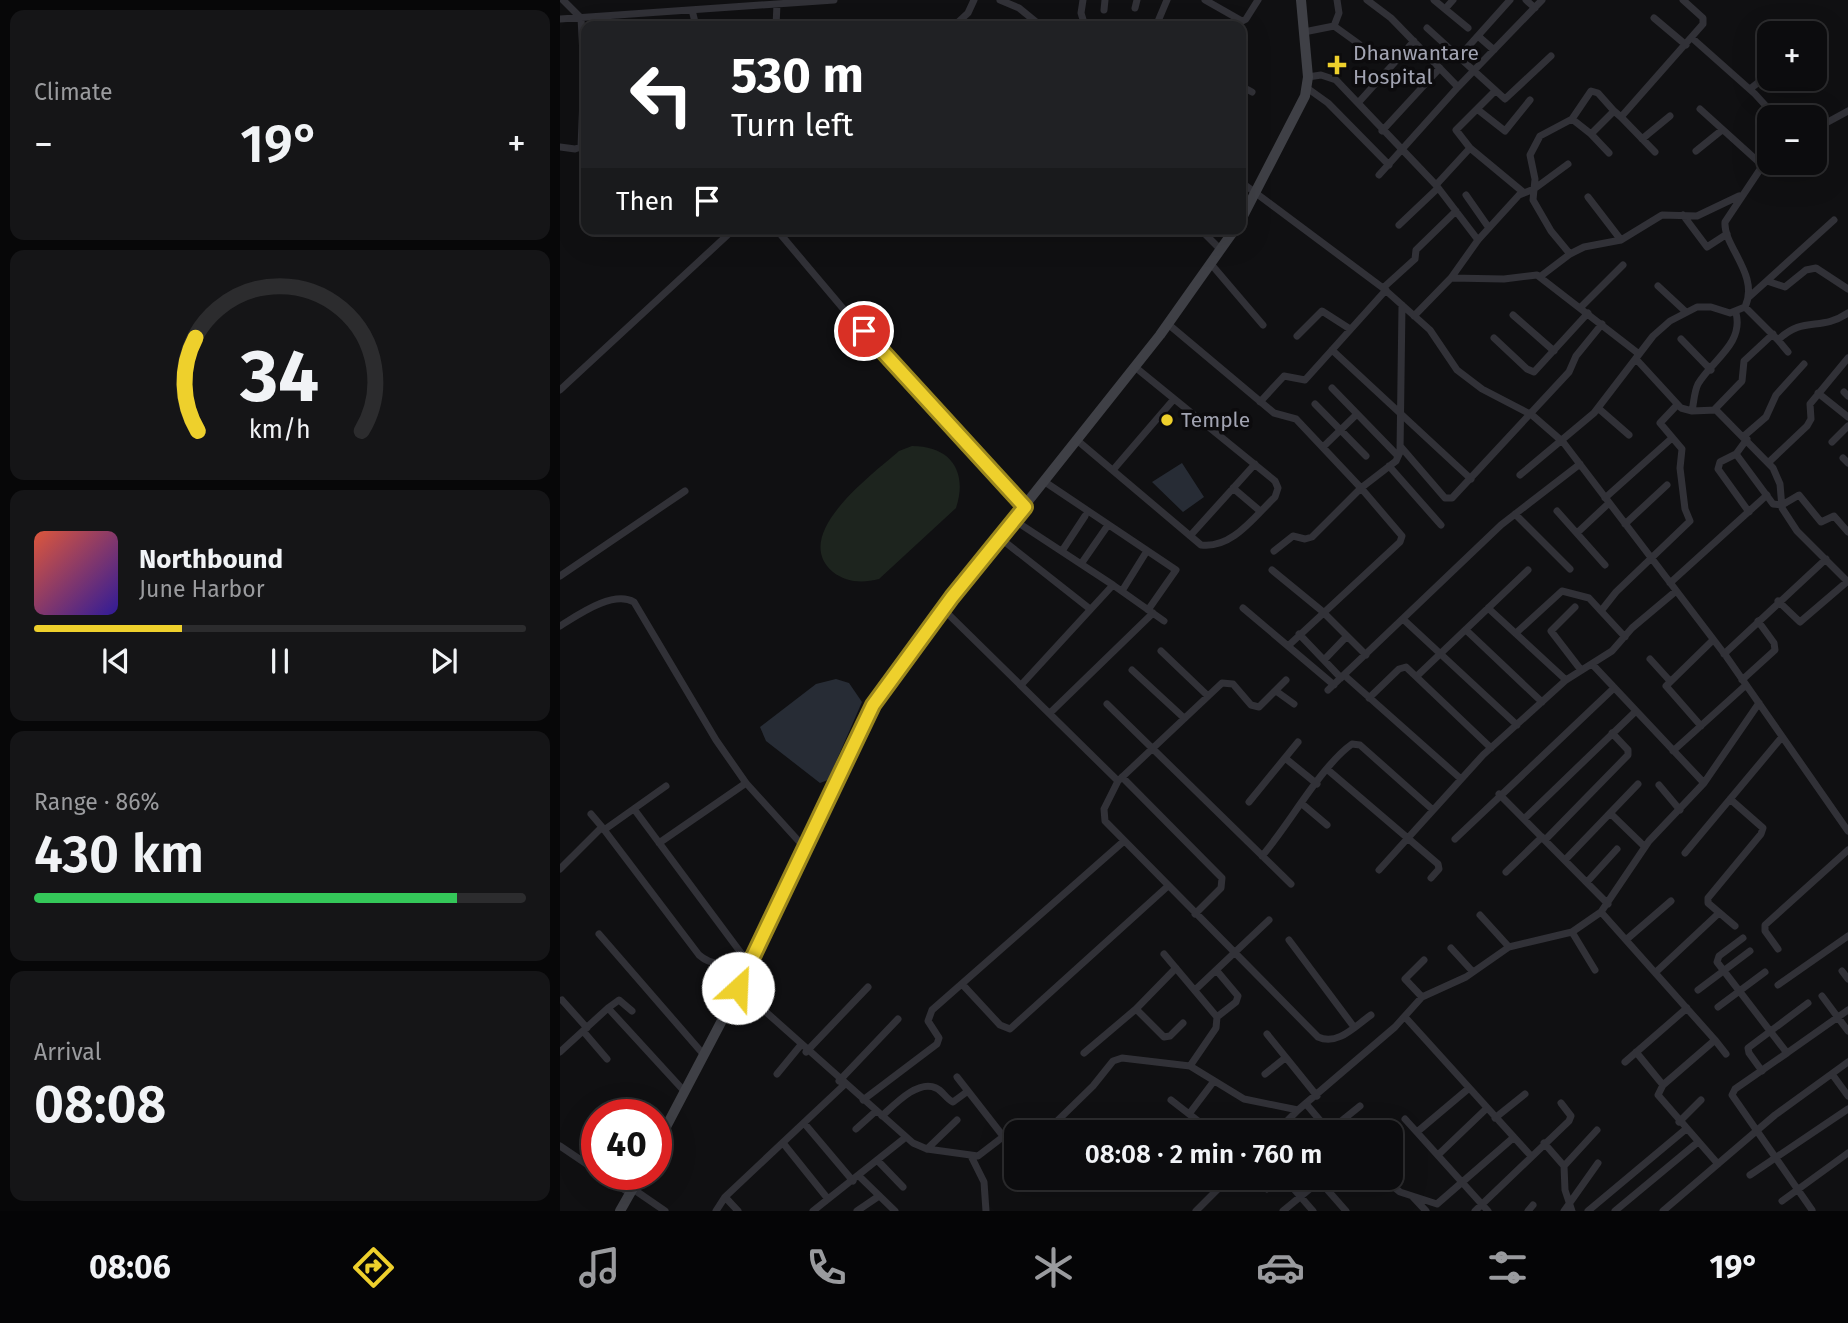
<!DOCTYPE html>
<meta charset="utf-8">
<style>
:root{--surface:#0c0c0e;--page:#151517;--text:#f1f3f6;--muted:#9a9b9e;--line:#2c2c2e;--accent:#eed02c}
body{margin:0;font-family:"Fira Sans",sans-serif;background:var(--page);color:var(--text);height:100vh;display:flex;flex-direction:column;font-size:26px;white-space:nowrap}
*{box-sizing:border-box;margin:0}
p{font-size:23px;color:var(--muted)}
.icon{flex:none;width:38px;height:38px;fill:none;stroke:currentColor;stroke-width:2;stroke-linecap:round;stroke-linejoin:round}
.map{position:relative;flex:1;overflow:hidden}
.details{display:flex;flex-direction:column;gap:10px;padding:10px;background:#070708;width:560px}
.details>*{flex:none}
.guide{position:absolute;left:21px;top:21px;width:665px;height:214px;border-radius:14px;box-shadow:0 7px 28px #0002,0 0 0 2px var(--line);background:#202124;color:#fff;overflow:hidden}
.controls{position:absolute;left:1197px;top:21px;display:grid;gap:14px}
.controls a{display:grid;place-items:center;width:70px;height:70px;border-radius:14px;background:var(--surface);box-shadow:0 7px 28px #0002,0 0 0 2px var(--line);font-size:35px}
.speed{position:absolute;left:21px;top:1099px;display:flex;gap:14px;font-size:35px;font-weight:700;text-align:center}
.speed>*{display:grid;place-content:center;width:91px;height:91px;border-radius:50%;background:var(--surface);box-shadow:0 7px 28px #0002,0 0 0 2px var(--line);line-height:1}
.speed .limit{border:10px solid #d22;background:#fff;color:#111}
.pin{position:absolute;display:grid;place-items:center;width:60px;height:60px;color:#fff;margin:-30px;border:4px solid #fff;border-radius:50%;box-shadow:0 2px 7px #0007}
.me{position:absolute;width:77px;margin:-38px;rotate:25deg;stroke-linejoin:round;filter:drop-shadow(0 0 5px #0008)}
.turn{display:flex;align-items:center;gap:24px;height:147px;padding:0 35px;font-size:32px}
.turn .icon{width:91px;height:91px;stroke-width:2.5}
.turn b{display:block;font-size:49px;line-height:60px}
.then{display:flex;align-items:center;height:66px;padding:0 35px;background:#0003;gap:14px;font-size:26px}
.big{font-size:52px;font-weight:600;line-height:1.1}
.details .card{flex:1;display:flex;flex-direction:column;justify-content:center;gap:10px;min-width:0;padding:0 24px;border-radius:14px;background:var(--page)}
.details .dial{align-items:center;gap:0}
.dial svg{height:182px;overflow:visible;fill:none;stroke:var(--line);stroke-width:7;stroke-linecap:round;text-anchor:middle}
.dial text{fill:var(--text);stroke:none}
.song{display:flex;align-items:center;gap:21px}
.cover{width:84px;height:84px;border-radius:10px;background:linear-gradient(135deg,hsl(10 70% 55%),hsl(250 70% 35%))}
.played{height:7px;border-radius:4px;background:linear-gradient(90deg,var(--accent) 30%,var(--line) 30%)}
.keys{display:flex;justify-content:space-around;direction:ltr}
.heat{display:flex;justify-content:space-between;align-items:center;font-size:38px;direction:ltr}
.charge{height:10px;border-radius:5px;background:linear-gradient(90deg,#34c759 86%,var(--line) 0)}
.trip{position:absolute;left:444px;top:1120px;width:399px;height:70px;border-radius:14px;background:var(--surface);box-shadow:0 7px 28px #0002,0 0 0 2px var(--line);font-weight:600;line-height:70px;text-align:center}
.dock{display:flex;height:112px;justify-content:space-around;align-items:center;background:#050506;color:var(--muted)}
.dock .icon{width:49px;height:49px}
.dock .selected{color:var(--accent)}
.dock b{font-size:32px;color:var(--text)}
main{display:flex;flex:1;min-height:0}
.map>svg:first-child{display:block}
</style>
<main>
<section class="details">
<div class="card"><p>Climate</p>
<div class="heat"><a>−</a><b class="big">19°</b><a>+</a></div>
</div>
<div class="card dial"><svg viewBox="0 0 100 80">
<path d="M14 69A42 42 0 1 1 86 69"/>
<path d="M14 69A42 42 0 0 1 13 28" stroke="#eed02c"/>
<text x="50" y="56" font-size="32" font-weight="700">34</text>
<text x="50" y="72" font-size="11">km/h</text>
</svg></div>
<div class="card">
<div class="song"><i class="cover"></i><div><b>Northbound</b><p>June Harbor</p></div></div>
<div class="played"></div>
<div class="keys"><svg class="icon" aria-label="previous" viewBox="0 0 24 24"><path d="M18 5L8 12l10 7zM5 5v14"/></svg><svg class="icon" aria-label="pause" viewBox="0 0 24 24"><path d="M8 5v14M16 5v14"/></svg><svg class="icon" aria-label="next" viewBox="0 0 24 24"><path d="M6 5l10 7-10 7zM19 5v14"/></svg></div>
</div>
<div class="card"><p>Range · 86%</p><b class="big">430 km</b><div class="charge"></div></div>
<div class="card"><p>Arrival</p><b class="big">08:08</b></div>
</section>
<div class="map">
<svg width="1288" height="1211" viewBox="0 0 1288 1211">
<rect width="100%" height="100%" fill="#101012"/>
<path fill="#1d241e" d="M352,446C391,446 408,472 396,508L319,579C303,583 287,583 273,572C229,535 313,474 339,451Z"/>
<path fill="#272c35" d="M622,463L644,497L623,512L592,482Z
M276,679L289,683L302,702L268,780L260,783L206,741L200,727L256,684Z"/>
<g fill="none" stroke-linecap="round" stroke-linejoin="round">
<path stroke="#313137" stroke-width="7" d="M440,0L459,8L481,26
M523,0L521,13L525,26
M645,0L682,21L686,19L698,0
M807,0L831,18L898,87L819,175
M874,0L908,28
M966,0L975,8
M575,8L577,0
M885,9L893,0
M132,10L136,26
M544,10L545,0
M1094,18L1126,45
M0,19L274,0
M216,26L217,4
M394,26L408,13L414,0
M596,26L607,0
M774,26L799,44
M867,28L945,99L991,56
M744,32L774,26L779,13L777,0
M918,36L934,50
M1132,38L1195,94L1216,117
M898,58L950,0
M748,77L761,75L776,80L876,185L918,240
M681,86L692,92
M898,87L982,0
M747,88L768,103L829,165
M1190,89L1209,74
M935,91L896,130L910,148L963,192
M798,103L854,41
M917,109L945,131L970,100
M1140,109L1202,165
M1061,117L1095,152
M1012,119L1031,91L1038,93L1054,111
M1255,129L1288,111
M822,131L880,68
M1031,134L1049,153
M1082,139L1110,116
M0,147L15,149L21,147L24,73L21,18L3,0
M1136,151L1162,130
M1242,163L1248,170
M681,182L823,288L870,330L897,370L922,389L972,415L1003,442L1166,656L1288,831
M876,185L910,148
M906,195L929,228
M1028,197L1061,240
M1123,215L1147,247L1167,234
M839,225L878,188
M216,229L286,312L465,507
M640,229L661,250
M1010,254L1024,247L1061,240L1102,215L1137,216L1179,196
M651,264L703,325
M981,276L1010,254L991,231L973,200L975,179L970,155L980,136L1012,119L1031,134L1054,111L1061,117L1143,24V18L1123,0
M891,278L918,240L959,195L974,189L1008,164
M1207,281L1225,287L1246,270L1256,268L1288,289
M1098,286L1126,312
M823,288L855,259L856,250L896,211
M1189,297L1274,220
M1021,307L1063,265
M1185,307L1218,340C1244,315 1260,332 1288,313
M953,315L994,351
M854,316L891,278L944,279L977,275L1079,354
M608,324L714,413L736,419L801,488L836,461L840,452L842,305
M737,336L762,311L790,329
M934,338L967,369L974,372L1028,313
M1121,339L1151,370
M1218,340L1228,352
M772,350L911,479
M1076,359L1121,408L1132,411L1156,410L1213,468L1220,484L1222,508L1237,531L1288,582
M772,388L838,456
M0,390L174,229
M1284,392L1288,396
M1258,393L1288,417
M700,402L724,376L745,380L826,290
M755,404L806,456
M1038,408L1069,435
M1154,410L1182,381L1184,361L1213,334
M1132,411C1134,402 1134,392 1138,384C1151,361 1184,344 1176,313
M1184,436L1206,417L1216,395L1244,364
M1187,439L1176,454L1213,504L1222,505L1239,495L1261,522L1274,516L1288,532
M518,441L641,545C672,549 694,517 715,497L718,488L715,481L575,367
M1272,442L1288,426
M763,447L797,414
M841,447L885,498H892L1009,372L1016,356L1042,324
M1176,454L1160,462L1158,469L1189,512
M1283,458L1288,463
M1209,462L1247,426L1251,419L1250,404L1288,358
M829,466L881,525
M553,470L614,399
M960,475L1034,413L1093,336L1110,321L1137,307H1151L1170,313L1185,307C1200,275 1163,246 1165,222L1209,156
M485,482L616,570L588,610
M673,488L700,511
M1045,498L1112,438
M997,511L1045,565
M955,514L1010,569
M454,520L553,585L462,684
M1065,524L1107,485
M1017,533L1049,503
M630,536L695,464
M440,538L530,609
M502,551L525,516
M714,551L733,536L745,539L752,537L801,488L842,536L840,542L728,646
M521,564L546,528
M712,570L762,611L806,655
M0,576L125,491
M1110,583L1207,495
M553,585L604,621
M562,591L585,554
M1218,601L1240,622L1288,581
M1015,607L991,631L1021,670
M683,608L774,685
M928,608L1006,680
M383,609L558,781L544,809L545,821L758,1037C778,1046 795,1026 811,1015
M1041,611L1056,592L1130,521L1125,509L1120,468L1122,449L1100,423L1117,405
M844,620L957,725
M0,626C18,615 53,590 74,602L156,740L186,783
M906,630L982,702
M956,633L1002,591L1029,598L1065,637
M739,634L781,678
M601,651L648,696
M1164,654L1266,559
M1090,659L1110,681
M764,660L787,636
M1032,664L1144,783
M572,670L624,718
M784,675L901,779
M857,676L968,570
M1182,680L1215,650L1214,643L1198,621
M768,690L941,525L1020,464
M716,691L734,704
M809,698L839,669L846,667L931,748
M547,704L731,884
M491,712L593,613
M1141,726L1106,686L1153,640
M1113,751L1186,685
M725,758L757,784
M768,770L878,864L879,869L871,878
M562,777L662,878L661,888L635,914
M558,781L662,683L673,684L691,705L699,707L726,680
M1099,785L1120,810
M939,794L1048,904
M1170,799L1203,828L1201,834L1148,898V903L1175,926
M689,802L738,742
M741,803L767,825
M74,809L184,957
M1050,813L1085,847
M31,814L42,827
M964,819L1076,711
M44,830L106,786
M895,839L1054,688
M985,840L1068,755V750L1052,733
M99,843L186,783L244,847
M1125,853L1222,737
M702,856C729,825 761,766 792,744L800,745L873,810
M1005,860L1078,784
M0,869L42,827L139,955C154,968 167,963 183,955
M819,870L923,755L1006,680L1052,651L1072,628L1116,591
M946,872L982,837
M1027,882L1057,849
M1041,912L1155,1040L1103,1085L1098,1095L1158,1164
M920,915L949,947
M1012,932L1035,970
M39,934L144,1055
M1183,938L1159,956L1157,962L1227,1053L1288,1010
M1067,939L1111,901
M729,940L794,1027
M891,948L913,972
M1218,949L1205,931V925L1288,850
M604,954L657,1017L656,1028L630,1066
M616,968L576,1009L604,1037L610,1036L623,1023
M657,971L678,996L676,1002L657,1017
M1282,971L1288,979
M1096,972L1159,913
M402,984L440,1025L450,1029L608,886
M1218,985L1288,936
M179,988L353,1143L367,1149L418,1156L448,1133L490,1128L533,1086L553,1061L562,1058L630,1066L684,1099L738,1110L835,1027L862,997L906,977L949,947L1012,932L1041,912L1089,841L1144,783L1199,703
M635,990L709,920
M1138,990L1190,951
M1262,996L1288,1031
M862,997L845,979L864,960
M2,1000L27,1028
M1158,1007L1205,972
M48,1008L59,1000L72,1011
M845,1017L971,1156
M23,1031L47,1059
M707,1034L757,1096
M1155,1040L1166,1054
M0,1052L48,1008L125,1092
M246,1052L308,987
M1076,1052L1103,1085
M524,1053L576,1009
M1227,1053L1175,1089L1172,1095L1252,1210
M1065,1062L1127,1008
M1202,1071L1189,1053L1188,1048L1248,1003
M217,1074L240,1046
M705,1074L725,1058
M1272,1074L1288,1096
M397,1077L443,1136
M279,1081L338,1019
M303,1100L377,1044L379,1038L368,1021L372,1010L564,841
M611,1100L651,1131
M747,1105L769,1131L800,1106
M629,1114L654,1081
M322,1116C334,1105 358,1079 376,1088C383,1091 386,1099 393,1102L408,1091
M935,1118L965,1094
M845,1119L928,1211
M1119,1122L1141,1100
M244,1123L293,1181
M296,1129L316,1111
M716,1132L738,1110
M857,1132L908,1089
M223,1143L268,1199
M984,1143L1004,1166L1005,1190L1012,1211
M0,1146L37,1171
M367,1149L397,1120
M878,1155L926,1109
M411,1156L424,1182L426,1211
M318,1161L343,1187
M1004,1166L1037,1130
M41,1174L71,1194
M1190,1175L1288,1109
M300,1177L335,1211
M697,1178L707,1189
M757,1178L786,1211
M823,1178L840,1192L877,1204L953,1138
M726,1180L753,1211
M73,1189L105,1211
M165,1197L178,1211
M853,1197L866,1211
M1222,1201L1288,1153
M156,1211L165,1197L284,1085
M253,1211L346,1137
M297,1211L319,1196
M636,1211L669,1178
M723,1211L763,1178
M915,1211L1009,1121L1011,1116L1001,1103
M968,1211L973,1205
M1004,1211L1038,1163
M1028,1211L1126,1129
M1055,1211L1138,1142
M1103,1211L1215,1115L1288,1062"/>
<path stroke="#3f4046" stroke-width="10" d="M681,220L745,96L748,77L741,0
M96,1146L179,988L313,705L392,597L600,335L675,229
M60,1211L81,1174"/>
</g>
<g fill="none" stroke-linecap="round" stroke-linejoin="round">
<g stroke="#9b871d" stroke-width="18">
<path id="route" d="M178,988L313,705L392,597L465,507L304,331"/>
</g>
<use href="#route" stroke="#eed02c" stroke-width="12"/>
</g>
<g fill="#eed02c" stroke="#0c0b0d" stroke-width="2.5">
<path d="M773.5 54.5h7v7h7v7h-7v7h-7v-7h-7v-7h7z"/>
<circle cx="607" cy="420" r="7"/>
</g>
<g text-anchor="middle" dominant-baseline="central" stroke-width="7" stroke-linejoin="round" paint-order="stroke">
<g font-size="21" fill="#a2a4b2" stroke="#0c0b0d" text-anchor="start">
<text x="793" y="53">Dhanwantare<tspan x="793" dy="24">Hospital</tspan></text>
<text x="621" y="420">Temple</text>
</g>
</g>
</svg>
<div class="controls">
<a>+</a>
<a>−</a>
</div>
<div class="speed"><div class="limit">40</div></div>
<div class="pin" style="left:304px;top:331px;background:#d93025"><svg class="icon" aria-label="arrive" viewBox="0 0 24 24"><path d="M6 21V4h12l-3 4 3 4H6"/></svg></div>
<svg class="me" style="left:178px;top:988px" viewBox="-20 -20 40 40"><circle r="19" fill="#fff"/><path d="M0-13L10 11 0 6-10 11z" fill="#eed02c"/></svg>
<div class="trip">08:08 · 2 min · 760 m</div>
<div class="guide">
<div class="turn"><svg class="icon" aria-label="left" viewBox="0 0 24 24"><path d="M17 20v-9H6M10 6l-5 5 5 5"/></svg><div><b>530 m</b>Turn left</div></div>
<div class="then">Then<svg class="icon" aria-label="arrive" viewBox="0 0 24 24"><path d="M6 21V4h12l-3 4 3 4H6"/></svg></div>
</div>
</div>
</main>
<nav class="dock">
<b>08:06</b>
<svg class="icon selected" aria-label="directions" viewBox="0 0 24 24"><path d="M12 3l9 9-9 9-9-9zM9 14v-3h6M13 9l2 2-2 2"/></svg>
<svg class="icon" aria-label="music" viewBox="0 0 24 24"><path d="M9 18V5l10-2v13"/><circle cx="6" cy="18" r="3"/><circle cx="16" cy="16" r="3"/></svg>
<svg class="icon" aria-label="phone" viewBox="0 0 24 24"><path d="M5 4h4l2 5-3 2q2 4 5 5l2-3 5 2v4C11 20 4 13 5 4z"/></svg>
<svg class="icon" aria-label="climate" viewBox="0 0 24 24"><path d="M12 3v18M4 7l16 10M4 17L20 7"/></svg>
<svg class="icon" aria-label="car" viewBox="0 0 24 24"><path d="M5 17H2v-5l4-1 3-4h7l3 4 3 1v5h-3M9 17h6M6 11h13"/><circle cx="7" cy="17" r="2"/><circle cx="17" cy="17" r="2"/></svg>
<svg class="icon" aria-label="filters" viewBox="0 0 24 24"><path d="M4 7h16M4 17h16"/><circle cx="9" cy="7" r="2"/><circle cx="15" cy="17" r="2"/></svg>
<b>19°</b>
</nav>
